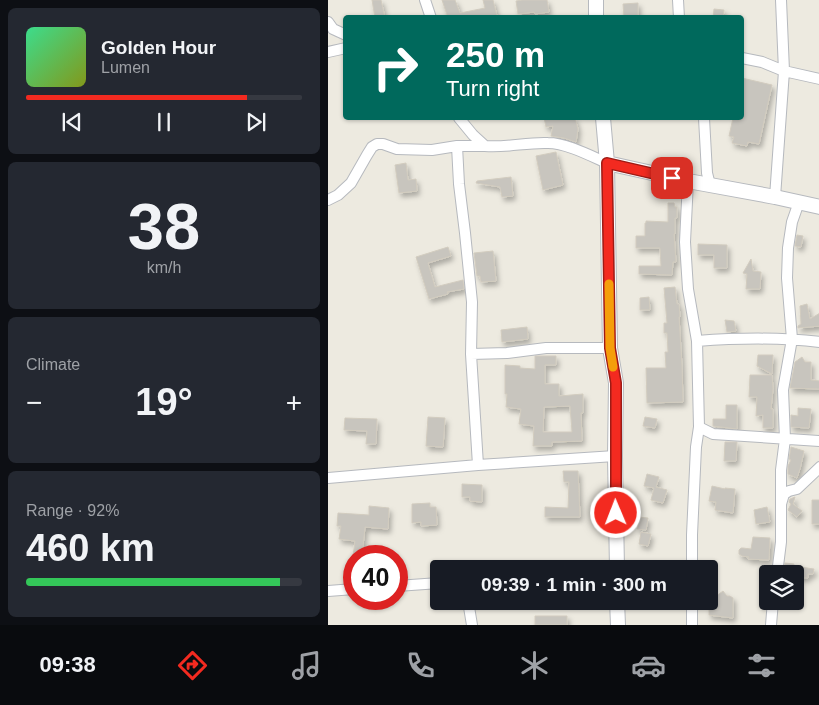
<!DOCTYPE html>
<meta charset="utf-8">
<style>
:root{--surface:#171b24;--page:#242831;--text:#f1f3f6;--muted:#9ea1a6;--line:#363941;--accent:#f32a20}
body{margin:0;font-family:Helvetica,sans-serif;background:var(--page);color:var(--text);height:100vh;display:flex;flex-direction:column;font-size:19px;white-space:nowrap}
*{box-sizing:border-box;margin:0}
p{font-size:16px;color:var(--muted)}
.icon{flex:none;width:28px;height:28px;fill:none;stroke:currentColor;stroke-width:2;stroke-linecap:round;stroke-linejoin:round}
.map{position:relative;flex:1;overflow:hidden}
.side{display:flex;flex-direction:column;gap:8px;padding:8px;background:#0d0f14;width:328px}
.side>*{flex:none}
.guide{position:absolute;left:15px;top:15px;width:401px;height:105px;border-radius:5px;box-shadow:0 1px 4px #0004;background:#00695c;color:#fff;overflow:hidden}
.controls{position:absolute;left:431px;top:565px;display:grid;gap:10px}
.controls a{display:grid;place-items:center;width:45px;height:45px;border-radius:5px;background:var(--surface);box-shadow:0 1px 4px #0004;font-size:25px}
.speed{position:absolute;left:15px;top:545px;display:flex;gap:10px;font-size:25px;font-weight:700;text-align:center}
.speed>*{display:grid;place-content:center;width:65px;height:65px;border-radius:50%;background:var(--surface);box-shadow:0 1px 4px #0004;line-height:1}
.speed .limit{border:8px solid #d22;background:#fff;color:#111}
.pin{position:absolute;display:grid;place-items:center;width:42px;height:42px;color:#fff;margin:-21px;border-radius:10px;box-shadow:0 2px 8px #0006}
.me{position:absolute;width:55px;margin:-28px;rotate:359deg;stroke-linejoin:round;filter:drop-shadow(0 0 4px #0008)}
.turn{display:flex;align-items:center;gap:18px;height:105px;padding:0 20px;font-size:22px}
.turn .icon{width:65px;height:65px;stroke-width:2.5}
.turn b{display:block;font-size:35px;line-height:42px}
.big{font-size:38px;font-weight:700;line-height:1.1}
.side .tile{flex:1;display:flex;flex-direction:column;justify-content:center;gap:8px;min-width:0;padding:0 18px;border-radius:8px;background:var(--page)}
.side .dial{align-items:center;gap:0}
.dial b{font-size:65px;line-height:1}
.song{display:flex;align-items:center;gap:15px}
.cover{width:60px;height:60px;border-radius:8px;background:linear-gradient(135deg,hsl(150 70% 55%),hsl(70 70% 35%))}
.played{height:5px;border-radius:2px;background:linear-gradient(90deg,var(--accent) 80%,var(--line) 80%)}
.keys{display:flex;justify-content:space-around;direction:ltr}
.heat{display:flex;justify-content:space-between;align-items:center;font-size:28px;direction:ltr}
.charge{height:8px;border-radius:4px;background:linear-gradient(90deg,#34c759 92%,var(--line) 0)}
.trip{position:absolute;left:102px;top:560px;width:288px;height:50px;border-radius:5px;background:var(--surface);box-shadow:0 1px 4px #0004;font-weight:700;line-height:50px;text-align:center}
.menu{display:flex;height:80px;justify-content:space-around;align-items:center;background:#090b0e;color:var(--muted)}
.menu .icon{width:35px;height:35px}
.menu .active{color:var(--accent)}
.menu b{font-size:22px;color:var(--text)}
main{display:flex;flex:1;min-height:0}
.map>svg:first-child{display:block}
</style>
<main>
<section class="side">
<div class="tile">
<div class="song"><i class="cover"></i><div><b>Golden Hour</b><p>Lumen</p></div></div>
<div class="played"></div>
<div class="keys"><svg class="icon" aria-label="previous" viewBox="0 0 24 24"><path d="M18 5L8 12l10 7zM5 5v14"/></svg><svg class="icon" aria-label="pause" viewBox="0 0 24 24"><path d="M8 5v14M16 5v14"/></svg><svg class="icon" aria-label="next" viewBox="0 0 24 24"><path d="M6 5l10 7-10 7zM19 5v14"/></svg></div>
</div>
<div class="tile dial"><b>38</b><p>km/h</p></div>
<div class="tile"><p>Climate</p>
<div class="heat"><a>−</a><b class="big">19°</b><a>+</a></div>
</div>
<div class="tile"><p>Range · 92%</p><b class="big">460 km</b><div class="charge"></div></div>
</section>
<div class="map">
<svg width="492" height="625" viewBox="0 0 492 625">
<defs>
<filter id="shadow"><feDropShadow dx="2.5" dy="4" stdDeviation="2.5" flood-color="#0004"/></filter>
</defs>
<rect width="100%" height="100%" fill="#edeae0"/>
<path fill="#c8c5be" stroke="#d2ccbf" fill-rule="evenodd" filter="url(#shadow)" d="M44,0H53L57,18H47Z
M114,0H127L132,13L157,8L155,0H165L169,16L163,18H120Z
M194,0H219L221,12L207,14L206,12L190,14L188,1Z
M310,3V18H296L295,4Z
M386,9L396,10L395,18H385Z
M414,78L444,85L431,144L420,142L419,146L404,143L406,137L401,136L405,118H414Z
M216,118H247L250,129L248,142L236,138L223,136L225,126L218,127Z
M228,152L235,185L215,190L208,156Z
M78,163L80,180L88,179L89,191L71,193L67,165Z
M183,177L185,196L174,197L172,187L148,183L149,181Z
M340,203H346L347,207H349V218H347V234H346L348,262H345L344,275L311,274V266H333L332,248H308V236H317V223H318V221L340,222Z
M469,235L475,236L473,247L467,246Z
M370,244L399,245V268H386V255H370Z
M120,247L123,256L100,263L107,287L135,280L136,289L119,292L120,294L101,299L88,257Z
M165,251L168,281L153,282L152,276H149L146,253Z
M423,259L425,271L433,272L432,289H418L419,274L415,273Z
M347,287L349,304H351L352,317H351L354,366L355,402L319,403L318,368H338L337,352H340L339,333H336V323H339L336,288Z
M321,297L322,310H312V298Z
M479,304L482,319L492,313V326L470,328V326L473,324L472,306Z
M397,320L406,321L408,331L399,332Z
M199,327L200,339L174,342L173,330Z
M430,355H445L444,374L429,366Z
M207,356H228V365H217V384H231V396L255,394V413H253L254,441L224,442V446H205L206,426L191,424L193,409L178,407L179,394H177V365L192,366V368L207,369ZM242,406L244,432H215L216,407Z
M474,357L477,362H483V380L492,381V389L462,388L467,362Z
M422,375H444L445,389L443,409H445V428H435V415L428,416L429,397H421Z
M398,405H409V429L385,426V419H398Z
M470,408L483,409L481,428L463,427V415L470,416Z
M100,417L117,418L115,447L98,446Z
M317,417L329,419L327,428L315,426Z
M17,418L49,419L48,444H38L39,431L16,430Z
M397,442H409L408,461H396Z
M463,447L476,451L472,469L469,478L460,474V466L463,460L461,459Z
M235,471H250L252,517H217V507L240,508L241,482H236Z
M319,474L331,477L328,487L339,490L335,503L323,500L326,488L316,486Z
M134,484L154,485V502L142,501V497H134Z
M384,486L397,489V488L407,489L405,513L387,510L388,502L381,501Z
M467,497L465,504L474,511L469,517L460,510L463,504L461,502L462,499Z
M484,500H492V524H484Z
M102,503V507H108L109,525L93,526V522L84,523V504Z
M41,506L61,508L60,529L37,527L34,556H25L27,541L11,539L13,526H9L10,513L41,515Z
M439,507L442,522L428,524L426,510Z
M311,517L320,518L318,530L309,529Z
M313,532L323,534L320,546L311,544Z
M425,537L442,538L441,560L420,559L421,557L414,556L411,554V550L413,548H415L423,549Z
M457,563L466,564V566L486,569L485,574H480V578L468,577V574H456Z
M395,591L399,596H402L405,598V618L381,615V593L387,597Z
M207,616H239V625H207Z"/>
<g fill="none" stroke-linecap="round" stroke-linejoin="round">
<g stroke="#b6b9be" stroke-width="12">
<path id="minor" d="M97,0L103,18
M350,0L351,18
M0,22L5,29L18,35
M0,52L18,48
M414,58L434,62L456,71L492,79
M131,118L145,135L157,146C178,148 199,142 220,143C238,143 263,156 279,163
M376,118L379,173L382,185
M129,146L131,184L137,233L144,302L143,354L150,465
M360,181L357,242L360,289L369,341L371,427L368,447L364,535V569
M447,197L456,71L453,0
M0,200L10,195L23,183L39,155L44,147L49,144H55L69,149L104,150L129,146H157
M369,341C410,338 451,337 492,342
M143,354L179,353L218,348H282
M371,427L385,434L492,441
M0,478L150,465L287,456
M453,504V470L457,439L455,390L464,339L459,278L460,248L464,222L471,202
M449,574L453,542V504L456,494L461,491L469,489L492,467
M69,586L111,583
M0,591L26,589
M140,601L144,625
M364,601V625
M443,625L445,601"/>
</g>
<g stroke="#b6b9be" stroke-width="16">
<path id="tertiary" d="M268,0V18
M275,118L279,163L282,348L288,383L287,456L289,569
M279,163L360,181L447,197L492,207
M289,601L290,625"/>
</g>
<use href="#minor" stroke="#fff" stroke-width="10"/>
<use href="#tertiary" stroke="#fff" stroke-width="14"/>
</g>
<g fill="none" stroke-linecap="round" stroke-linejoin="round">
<g stroke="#9e1b15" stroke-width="12">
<path id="route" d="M288,513V383L282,348L279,163L344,178"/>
</g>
<use href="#route" stroke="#f32a20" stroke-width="9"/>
<path stroke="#f59e0b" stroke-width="9" d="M281,284L282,348L285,367"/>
</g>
</svg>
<div class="controls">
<a><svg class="icon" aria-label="layers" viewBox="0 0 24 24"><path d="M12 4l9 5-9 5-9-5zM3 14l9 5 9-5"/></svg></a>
</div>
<div class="speed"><div class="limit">40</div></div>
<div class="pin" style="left:344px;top:178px;background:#d93025"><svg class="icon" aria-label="arrive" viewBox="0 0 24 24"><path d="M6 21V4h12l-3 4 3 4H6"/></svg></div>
<svg class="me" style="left:288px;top:513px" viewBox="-20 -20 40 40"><circle r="17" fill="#f32a20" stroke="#fff" stroke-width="3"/><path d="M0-11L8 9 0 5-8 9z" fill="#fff"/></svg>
<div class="trip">09:39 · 1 min · 300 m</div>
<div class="guide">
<div class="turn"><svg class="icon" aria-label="right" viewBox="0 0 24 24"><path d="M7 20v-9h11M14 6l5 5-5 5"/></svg><div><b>250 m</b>Turn right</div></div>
</div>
</div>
</main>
<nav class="menu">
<b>09:38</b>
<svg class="icon active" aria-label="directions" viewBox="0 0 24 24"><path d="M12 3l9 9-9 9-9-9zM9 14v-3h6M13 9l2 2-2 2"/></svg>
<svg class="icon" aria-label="music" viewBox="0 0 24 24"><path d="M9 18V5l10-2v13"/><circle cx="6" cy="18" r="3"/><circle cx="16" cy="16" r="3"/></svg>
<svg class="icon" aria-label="phone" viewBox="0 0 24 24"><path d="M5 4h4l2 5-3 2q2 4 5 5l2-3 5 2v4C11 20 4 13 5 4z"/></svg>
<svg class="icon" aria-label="climate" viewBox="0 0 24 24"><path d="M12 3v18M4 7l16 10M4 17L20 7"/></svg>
<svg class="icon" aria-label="car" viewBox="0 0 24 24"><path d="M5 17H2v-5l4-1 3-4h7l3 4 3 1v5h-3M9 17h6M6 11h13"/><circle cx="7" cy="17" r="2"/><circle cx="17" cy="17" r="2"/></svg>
<svg class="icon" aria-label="filters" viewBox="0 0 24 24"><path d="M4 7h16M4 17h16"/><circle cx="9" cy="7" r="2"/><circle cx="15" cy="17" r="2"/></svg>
</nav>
